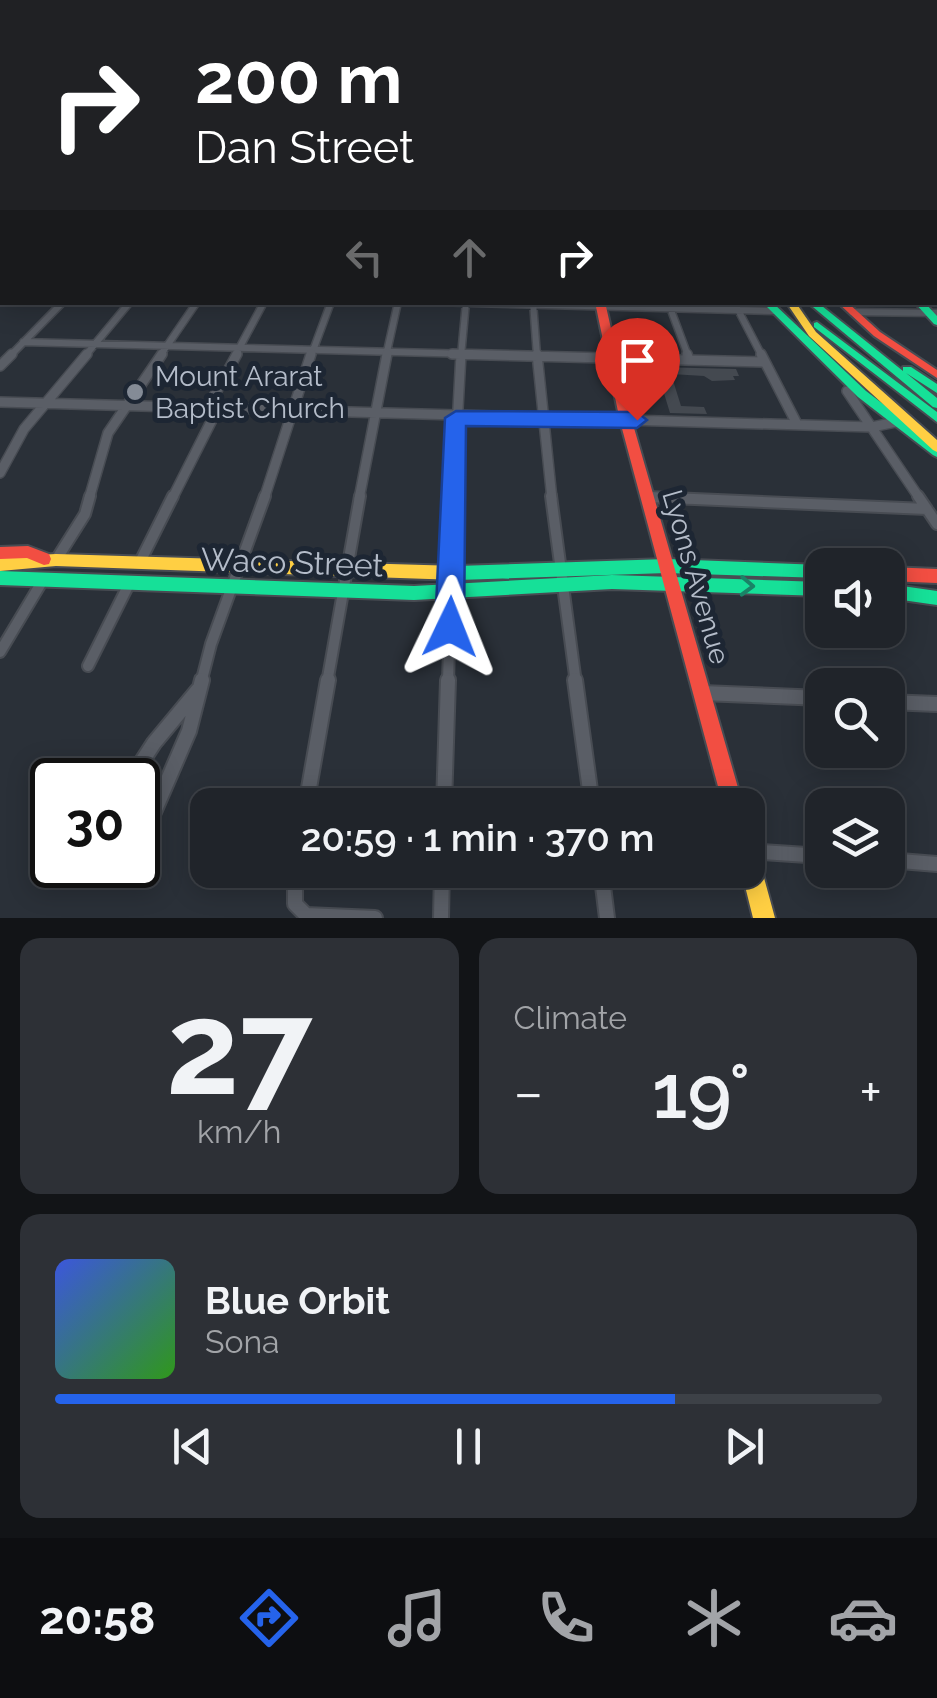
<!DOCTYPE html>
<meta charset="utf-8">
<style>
:root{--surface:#20242a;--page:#2d3036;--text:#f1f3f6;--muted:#a2a4a8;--line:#3d4147;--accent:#2563eb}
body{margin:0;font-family:Raleway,sans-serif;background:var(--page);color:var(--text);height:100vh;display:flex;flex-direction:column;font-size:38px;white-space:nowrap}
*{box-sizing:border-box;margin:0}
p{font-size:32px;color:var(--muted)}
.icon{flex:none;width:55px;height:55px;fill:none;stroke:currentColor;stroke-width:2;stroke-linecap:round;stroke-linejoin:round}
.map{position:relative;height:918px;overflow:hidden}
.details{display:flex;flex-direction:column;gap:20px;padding:20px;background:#121417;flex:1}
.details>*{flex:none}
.banner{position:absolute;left:0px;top:0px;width:938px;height:305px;box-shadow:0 5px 25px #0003,0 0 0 2px var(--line);background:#202124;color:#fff;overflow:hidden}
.tools{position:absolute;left:805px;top:548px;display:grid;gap:20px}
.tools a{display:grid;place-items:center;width:100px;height:100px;border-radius:20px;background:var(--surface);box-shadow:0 5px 25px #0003,0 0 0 2px var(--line);font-size:50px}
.speed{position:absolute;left:30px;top:758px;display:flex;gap:20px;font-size:50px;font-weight:700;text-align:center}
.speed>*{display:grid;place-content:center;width:130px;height:130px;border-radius:50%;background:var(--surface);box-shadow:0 5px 25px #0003,0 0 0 2px var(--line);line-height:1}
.speed .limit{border:5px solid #111;border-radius:15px;background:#fff;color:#111}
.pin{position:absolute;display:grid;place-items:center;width:85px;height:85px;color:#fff;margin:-102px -42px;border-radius:50% 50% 50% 0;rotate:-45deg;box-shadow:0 0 10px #0007}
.pin .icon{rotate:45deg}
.me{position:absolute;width:110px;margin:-55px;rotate:2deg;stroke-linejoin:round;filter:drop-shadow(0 0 8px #0008)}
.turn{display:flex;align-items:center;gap:35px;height:210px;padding:0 30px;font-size:45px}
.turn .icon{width:130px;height:130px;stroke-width:2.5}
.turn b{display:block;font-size:70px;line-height:85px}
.lanes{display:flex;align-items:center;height:95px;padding:0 30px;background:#0003;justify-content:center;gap:50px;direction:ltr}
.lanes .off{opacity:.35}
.big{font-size:75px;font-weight:600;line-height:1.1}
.details .tile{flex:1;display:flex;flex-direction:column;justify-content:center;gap:15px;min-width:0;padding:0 35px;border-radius:20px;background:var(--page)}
.details .dial{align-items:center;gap:0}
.dial b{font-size:130px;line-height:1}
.song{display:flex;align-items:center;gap:30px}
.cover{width:120px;height:120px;border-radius:15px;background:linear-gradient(135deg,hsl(230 70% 55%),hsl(110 70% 35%))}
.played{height:10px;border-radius:5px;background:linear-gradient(90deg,var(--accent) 75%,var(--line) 75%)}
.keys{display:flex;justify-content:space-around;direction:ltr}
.heat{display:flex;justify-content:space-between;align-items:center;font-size:55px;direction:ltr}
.details .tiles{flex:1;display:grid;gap:20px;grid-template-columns:1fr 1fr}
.tile:last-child{grid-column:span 2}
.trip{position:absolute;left:190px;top:788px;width:575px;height:100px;border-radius:20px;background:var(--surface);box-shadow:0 5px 25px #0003,0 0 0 2px var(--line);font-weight:600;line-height:100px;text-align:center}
.menu{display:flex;height:160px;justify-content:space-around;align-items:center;background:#0d0e11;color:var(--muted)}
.menu .icon{width:70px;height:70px}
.menu .on{color:var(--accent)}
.menu b{font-size:45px;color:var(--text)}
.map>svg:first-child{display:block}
</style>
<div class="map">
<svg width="937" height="918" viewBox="0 0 937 918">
<rect width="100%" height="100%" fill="#2a3038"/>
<path fill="#444950" d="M656,367L736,369L739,376H733L735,380L712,381L704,376L671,374L681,406L704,407L707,414L670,413Z"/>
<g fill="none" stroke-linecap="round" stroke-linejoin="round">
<g stroke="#484c53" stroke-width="9">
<path id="street-far3" d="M434,302L774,311
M533,302L537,356
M668,302L688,356
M734,302L762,356
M852,312L937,313
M23,342L545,356
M10,356L63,302
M85,356L130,302
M160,356L197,302
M235,356L264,302
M311,356L331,302
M386,356L398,302
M461,356L466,302"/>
</g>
<g stroke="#484c53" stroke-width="12">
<path id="street-far2" d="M452,354L764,362
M537,354L552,499
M687,354L689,360
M761,354L797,424
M0,366L12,354
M847,391L920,499
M0,402L872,427L896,422
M207,409L237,354
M0,473L24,429L87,354
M648,497L690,499
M89,499L108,433L162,354
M172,499L217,410
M264,499L311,354
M359,499L387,354
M453,499L461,354"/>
</g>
<g stroke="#484c53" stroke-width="14">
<path id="street-far1" d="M551,496L576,683
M918,496L937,524
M648,497L927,509
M56,560L85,514L90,496
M140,562L173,496
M0,652L43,580
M88,666L129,584
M201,683L211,644L265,496
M327,683L360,496
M448,683L453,496"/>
</g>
<g stroke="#484c53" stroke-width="18">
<path id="street" d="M575,680L592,805
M702,693L822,698
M888,702L937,704
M130,780L154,743L198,690
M138,785L164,788
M306,805L328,680
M444,805L448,680
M138,849L189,731L202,680
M748,851L822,856
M888,860L937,864
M97,865L98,876L113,880L130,865
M295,870V904L306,915L375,918
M601,870L607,918
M441,918L442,870"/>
</g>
<g stroke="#484c53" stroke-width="4">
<path id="fast" d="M762,302H772L866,391L937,445V457L933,455L858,397Z
M807,302H817L903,371V367H911L937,384V393L906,373L937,398V408L933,407Z
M914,302H924L937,316V325L934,324Z
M817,322L937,412V422L814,327V323Z
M667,559L822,565V578L667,573L458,580L453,578L451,573L453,568L458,566Z
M0,571L414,586L612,575L822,582V596L612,589L414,600L0,585Z
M888,584L937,591V605L888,598Z"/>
</g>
<g stroke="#484c53" stroke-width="4">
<path id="slow" d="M790,303H796L816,332L937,440V452L933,450L809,336L788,305Z
M56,554L458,566L463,568L465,573L463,578L458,580L56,566L0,571V557Z
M748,846L755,849L758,856L775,918H753L741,870H748Z"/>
</g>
<g stroke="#484c53" stroke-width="4">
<path id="jam" d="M595,302H605L632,421L743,805H723L620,421Z
M837,302H847L880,332L937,370V378L874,336Z
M28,546L49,554L51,559L49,564L44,565L27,558L0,559V547Z
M888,567L937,569V583L888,581Z"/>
</g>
<use href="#street-far3" stroke="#5a5e66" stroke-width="6"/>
<use href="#street-far2" stroke="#5a5e66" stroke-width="9"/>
<use href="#street-far1" stroke="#5a5e66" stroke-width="10"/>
<use href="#street" stroke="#5a5e66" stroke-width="14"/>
<use href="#fast" fill="#16e098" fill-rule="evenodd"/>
<use href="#slow" fill="#ffcf43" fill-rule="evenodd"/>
<use href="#jam" fill="#f24e42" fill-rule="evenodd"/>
</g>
<defs><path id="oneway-chevron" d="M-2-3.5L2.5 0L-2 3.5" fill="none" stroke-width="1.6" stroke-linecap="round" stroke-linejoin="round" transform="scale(2.5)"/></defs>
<use stroke="#1a8366" href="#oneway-chevron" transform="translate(747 586) rotate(2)"/>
<linearGradient id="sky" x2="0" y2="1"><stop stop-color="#171a1f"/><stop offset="0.55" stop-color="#444e5e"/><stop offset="1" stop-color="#444e5e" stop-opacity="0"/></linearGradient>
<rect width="937" height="286" fill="url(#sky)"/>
<path fill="#2563eb" stroke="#184099" stroke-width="2.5" d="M456,411L637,412L647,420L637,428L466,426L464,627L460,637L450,641L439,637L435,627L445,418Z"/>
<circle fill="#848b96" stroke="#1d2633" stroke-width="4" cx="135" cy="392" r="10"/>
<g text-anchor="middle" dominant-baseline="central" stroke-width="10" stroke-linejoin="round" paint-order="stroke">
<g font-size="28" fill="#b4bcc9" stroke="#1d2633" text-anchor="start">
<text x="155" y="376">Mount Ararat<tspan x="155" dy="32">Baptist Church</tspan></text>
</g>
<g font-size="28" fill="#b4bcc9" stroke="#1d2633">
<text transform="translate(696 577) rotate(74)">Lyons Avenue</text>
</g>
<g font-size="32" fill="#b4bcc9" stroke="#1d2633">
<text transform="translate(292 562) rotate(2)">Waco Street</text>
</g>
</g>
</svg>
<div class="tools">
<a><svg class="icon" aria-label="sound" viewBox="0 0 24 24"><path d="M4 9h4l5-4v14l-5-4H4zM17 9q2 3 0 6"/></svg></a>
<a><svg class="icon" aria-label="search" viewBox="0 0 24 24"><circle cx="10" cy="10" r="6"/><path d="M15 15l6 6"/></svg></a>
<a><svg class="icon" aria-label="layers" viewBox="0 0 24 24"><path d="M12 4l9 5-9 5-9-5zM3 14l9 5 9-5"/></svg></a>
</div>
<div class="speed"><div class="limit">30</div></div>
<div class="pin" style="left:637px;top:420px;background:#d93025"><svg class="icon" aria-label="arrive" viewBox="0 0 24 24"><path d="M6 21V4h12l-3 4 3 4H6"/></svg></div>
<svg class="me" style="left:450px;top:627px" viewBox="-20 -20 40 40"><path d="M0-17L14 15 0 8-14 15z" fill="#2563eb" stroke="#fff" stroke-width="4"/></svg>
<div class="trip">20:59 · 1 min · 370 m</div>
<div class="banner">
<div class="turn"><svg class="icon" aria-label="right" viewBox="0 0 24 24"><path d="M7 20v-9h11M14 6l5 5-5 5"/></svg><div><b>200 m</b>Dan Street</div></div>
<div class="lanes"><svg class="icon off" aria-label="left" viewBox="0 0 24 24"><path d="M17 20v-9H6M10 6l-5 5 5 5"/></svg><svg class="icon off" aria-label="ahead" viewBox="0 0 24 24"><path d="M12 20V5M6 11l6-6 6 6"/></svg><svg class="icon" aria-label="right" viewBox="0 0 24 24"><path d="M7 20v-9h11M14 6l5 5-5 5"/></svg></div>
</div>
</div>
<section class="details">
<div class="tiles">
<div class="tile dial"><b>27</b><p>km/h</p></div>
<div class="tile"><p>Climate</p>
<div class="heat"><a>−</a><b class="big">19°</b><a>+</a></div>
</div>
<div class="tile">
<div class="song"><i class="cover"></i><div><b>Blue Orbit</b><p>Sona</p></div></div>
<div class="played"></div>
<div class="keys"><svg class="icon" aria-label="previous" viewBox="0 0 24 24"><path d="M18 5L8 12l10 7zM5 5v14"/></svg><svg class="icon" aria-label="pause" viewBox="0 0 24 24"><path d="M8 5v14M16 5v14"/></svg><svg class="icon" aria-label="next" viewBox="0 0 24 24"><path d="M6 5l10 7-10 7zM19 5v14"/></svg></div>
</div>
</div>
</section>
<nav class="menu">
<b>20:58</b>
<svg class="icon on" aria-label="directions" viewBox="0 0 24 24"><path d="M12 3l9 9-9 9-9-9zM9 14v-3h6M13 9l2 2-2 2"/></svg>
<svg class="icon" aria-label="music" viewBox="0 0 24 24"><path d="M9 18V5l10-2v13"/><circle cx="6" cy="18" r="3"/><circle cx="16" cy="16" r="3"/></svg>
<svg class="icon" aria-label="phone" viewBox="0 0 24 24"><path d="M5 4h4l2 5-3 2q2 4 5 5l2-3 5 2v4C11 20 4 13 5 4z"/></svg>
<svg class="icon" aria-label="climate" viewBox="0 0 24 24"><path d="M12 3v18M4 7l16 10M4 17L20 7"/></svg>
<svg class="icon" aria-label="car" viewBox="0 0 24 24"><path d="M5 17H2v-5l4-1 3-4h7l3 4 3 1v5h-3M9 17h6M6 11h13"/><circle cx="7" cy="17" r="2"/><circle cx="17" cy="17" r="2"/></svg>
</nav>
